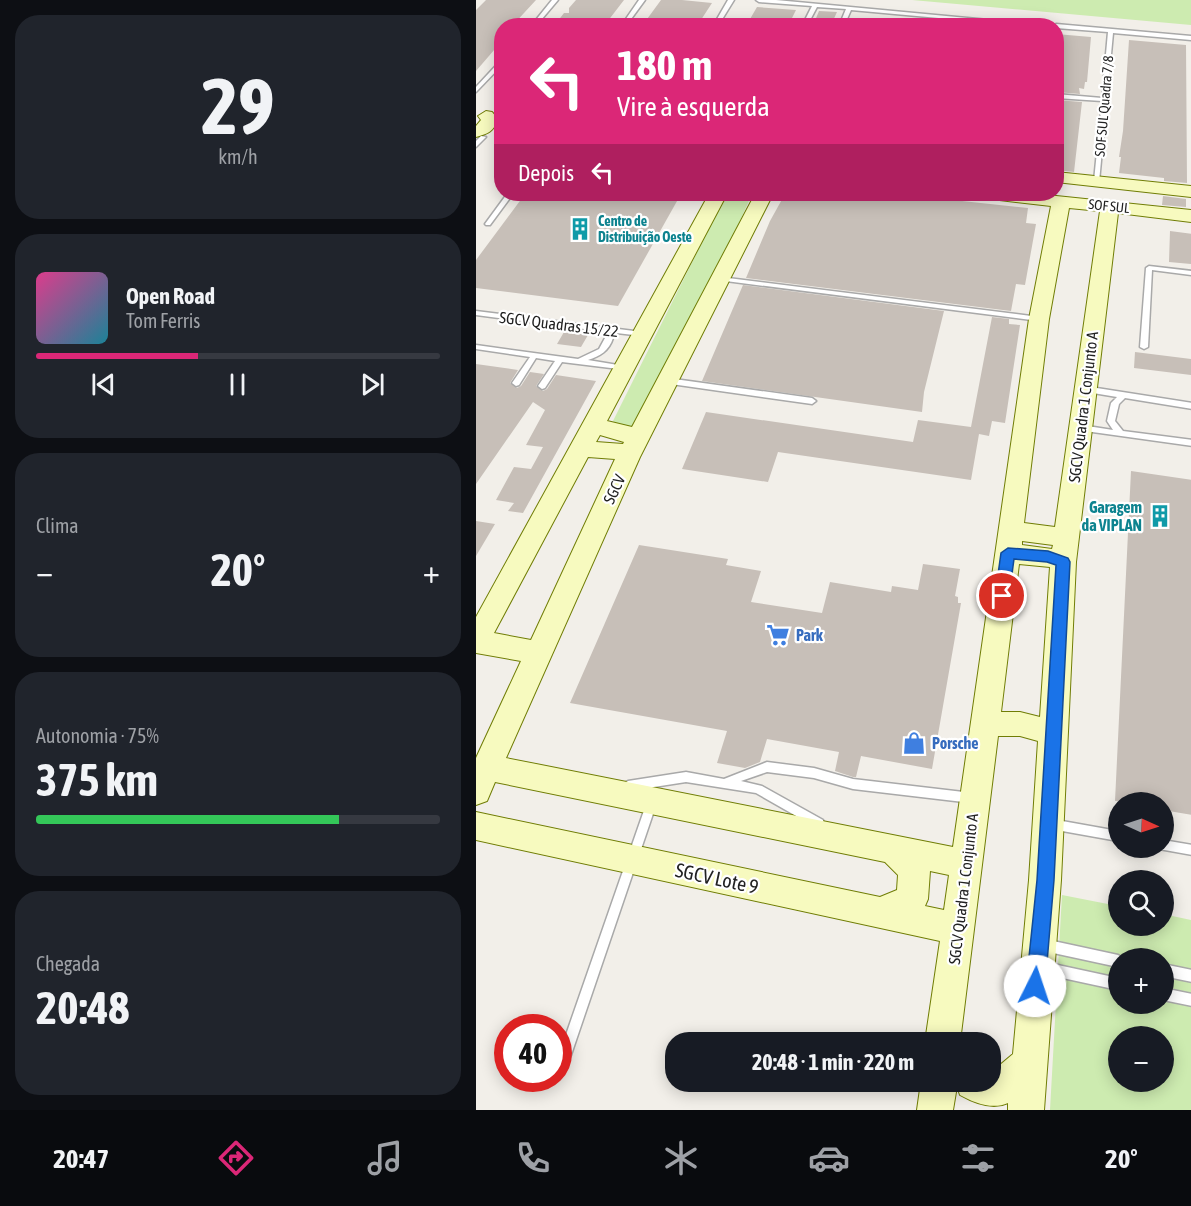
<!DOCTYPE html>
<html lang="pt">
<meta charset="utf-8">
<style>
:root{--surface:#171b24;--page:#20242c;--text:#f1f3f6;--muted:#9ea1a6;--line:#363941;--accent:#db2777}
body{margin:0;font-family:"Asap Condensed",sans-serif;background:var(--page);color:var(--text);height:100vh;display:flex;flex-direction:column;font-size:22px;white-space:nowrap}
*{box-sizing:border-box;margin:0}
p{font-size:20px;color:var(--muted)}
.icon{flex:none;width:33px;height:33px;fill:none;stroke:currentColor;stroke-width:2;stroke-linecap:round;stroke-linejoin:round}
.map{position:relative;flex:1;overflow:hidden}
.details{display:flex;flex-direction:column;gap:15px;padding:15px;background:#0d0f14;width:476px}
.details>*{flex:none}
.hud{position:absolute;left:18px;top:18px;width:570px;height:183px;border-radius:24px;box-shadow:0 3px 15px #0003;background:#db2777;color:#fff;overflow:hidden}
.needle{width:39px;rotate:93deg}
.controls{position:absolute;left:632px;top:792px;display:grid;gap:12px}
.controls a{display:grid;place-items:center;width:66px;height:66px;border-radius:50%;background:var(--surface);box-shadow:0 3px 15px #0003;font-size:30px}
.speed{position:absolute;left:18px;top:1014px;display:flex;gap:12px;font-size:30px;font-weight:700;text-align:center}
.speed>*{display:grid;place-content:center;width:78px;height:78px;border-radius:50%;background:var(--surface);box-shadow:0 3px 15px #0003;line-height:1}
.speed .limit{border:9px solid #d22;background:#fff;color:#111}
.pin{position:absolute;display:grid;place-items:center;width:51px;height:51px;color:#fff;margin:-26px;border:3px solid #fff;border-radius:50%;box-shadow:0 2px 6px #0007}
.me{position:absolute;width:66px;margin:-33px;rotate:4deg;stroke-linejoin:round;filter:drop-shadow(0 0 4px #0008)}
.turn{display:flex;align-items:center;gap:21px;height:126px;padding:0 24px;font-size:27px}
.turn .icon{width:78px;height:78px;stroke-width:2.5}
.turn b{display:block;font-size:42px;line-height:51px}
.then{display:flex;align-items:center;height:57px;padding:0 24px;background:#0003;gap:12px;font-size:22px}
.big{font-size:45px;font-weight:700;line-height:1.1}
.details .widget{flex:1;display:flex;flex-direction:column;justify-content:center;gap:9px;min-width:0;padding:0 21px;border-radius:24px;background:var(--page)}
.details .dial{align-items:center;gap:0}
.dial b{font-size:78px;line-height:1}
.song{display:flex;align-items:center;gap:18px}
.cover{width:72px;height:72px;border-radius:9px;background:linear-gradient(135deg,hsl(330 70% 55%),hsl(190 70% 35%))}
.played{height:6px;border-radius:3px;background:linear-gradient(90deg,var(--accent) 40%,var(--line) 40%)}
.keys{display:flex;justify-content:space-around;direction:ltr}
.heat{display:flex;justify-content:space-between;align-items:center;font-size:33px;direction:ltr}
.charge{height:9px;border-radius:4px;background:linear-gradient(90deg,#34c759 75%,var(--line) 0)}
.trip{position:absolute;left:189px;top:1032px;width:336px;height:60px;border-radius:24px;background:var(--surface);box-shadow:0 3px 15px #0003;font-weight:700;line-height:60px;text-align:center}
.menu{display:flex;height:96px;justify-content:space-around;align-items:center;background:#090b0e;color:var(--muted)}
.menu .icon{width:42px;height:42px}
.menu .selected{color:var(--accent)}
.menu b{font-size:27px;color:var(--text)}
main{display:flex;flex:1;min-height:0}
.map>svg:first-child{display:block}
</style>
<main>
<section class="details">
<div class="widget dial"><b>29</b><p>km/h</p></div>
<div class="widget">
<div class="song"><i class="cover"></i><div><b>Open Road</b><p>Tom Ferris</p></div></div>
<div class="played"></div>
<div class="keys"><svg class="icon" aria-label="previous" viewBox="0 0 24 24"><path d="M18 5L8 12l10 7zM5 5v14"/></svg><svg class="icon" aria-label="pause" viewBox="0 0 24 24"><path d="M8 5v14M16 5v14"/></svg><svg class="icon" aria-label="next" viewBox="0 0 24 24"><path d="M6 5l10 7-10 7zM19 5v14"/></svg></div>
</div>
<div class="widget"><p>Clima</p>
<div class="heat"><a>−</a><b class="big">20°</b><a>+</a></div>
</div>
<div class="widget"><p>Autonomia · 75%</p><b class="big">375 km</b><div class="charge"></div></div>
<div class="widget"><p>Chegada</p><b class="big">20:48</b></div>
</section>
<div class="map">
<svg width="716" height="1110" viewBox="0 0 716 1110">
<rect width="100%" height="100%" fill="#f2efe9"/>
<path fill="#cdebb0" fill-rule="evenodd" d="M436,0H715V25Z
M250,194H276L264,221L262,235L162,429L140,425L137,421Z
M586,895L642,906V926H687V914L715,920V1110H574ZM642,958H687V1004H642ZM642,1036H687V1082H642Z"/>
<path fill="#c7bfb8" d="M10,0H60L36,26H26V37L22,41L25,42L0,71V10Z
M100,0H148L128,26H78L88,13H93V8Z
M185,0H206L236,3L221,26H166Z
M281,7L320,10L312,26H270Z
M343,11L361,12L355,25L338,23Z
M580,34L615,37L611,82H609L608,89L603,88L604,94L581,92Z
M653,40L710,45L711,183L688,181V178L643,173L645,157H643L647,131Z
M580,100L606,102L598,172L580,170Z
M49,194H205L142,306L0,288V260Z
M309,194H421L552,208L550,223L560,224L549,285L540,284L535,311L270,278L294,221Z
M687,196L710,199V207L686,205Z
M694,231L716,234V264L693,262Z
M267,285L468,311L448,392L446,412L226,381Z
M516,317L533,319V324L544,325L529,423L516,421L513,436L503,434L495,480L302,452L292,482L206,469L230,412L437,442L442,420L495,427Z
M88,332L112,335L105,347L81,344Z
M659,352L716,359V375L658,368Z
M0,364L42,370L34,383L41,388L45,386L54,372L68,374L60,386L67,391L71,389L80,375L120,381L47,513L32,511L38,503L20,500L38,467L55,469L67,447L50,445L69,410L57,402L0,484Z
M655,471L716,480V815L687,810V802L639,801Z
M0,521L19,524L0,556Z
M163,545L252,559L250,565L285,571L275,602L346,613L354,582L415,592L416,586L442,590L447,564L484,569L479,596L482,597V603H485L456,769L385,756L380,777H377L359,771L363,752L291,739L284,762L269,768L241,763L251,731L94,703Z"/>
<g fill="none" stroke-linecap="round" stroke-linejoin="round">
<g stroke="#a9a9a9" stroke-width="3">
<path id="lane" d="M76,0H82L60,26H55Z
M163,0H169L150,26H145Z
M252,0H258L242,26H237Z
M280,0H300L576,26H551L375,10L368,26H363L370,9L341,7L331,26H326L336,6L283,2Z
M580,24L716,36V40L637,33L623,182L618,181L626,101L580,98V94L626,98L632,32L580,28V26H578Z
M26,59V65L0,92V87Z
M5,136L10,137L0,147V141Z
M31,194H37L14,225H10L9,224Z
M673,266L716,271V275L676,270L672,347L668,349L664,347L670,268Z
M244,277L563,317L567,319L563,321L242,280L240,279Z
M0,311L166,332L170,334L166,336L132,332L137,338C133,351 124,356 112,360L148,366H151V370L86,362L69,388L66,389L62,386L79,361L60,358L43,385L40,386L36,383L54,357L0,349V345L102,359L123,349L129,338L124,331L0,315Z
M191,378L336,398L340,401L336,404L188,383L187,381Z
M608,386L716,403V409L649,398L643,404L639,421L647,431L716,440V446L602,430L601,428L602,426L605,425L637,430L631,421L635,403L641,397L605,391L604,389L605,387Z
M291,762L338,768L377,779L496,793L500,795L501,798L500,801L496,803L377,789L338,778L291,772L265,781L286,786L347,820L348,824L347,828L343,829L280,793L210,782L152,791L148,789L147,786L148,783L152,781L210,772L248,779Z
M176,797L180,799L181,802L95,1055L93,1059L89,1061L85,1059L83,1055L171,802L172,799Z
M575,819L642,831V841L575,829L571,828L570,824L571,820Z
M687,840L716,845V855L683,849V848H687Z
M568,939L642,955L647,958H642V967L568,951L564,949L562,945L564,941Z
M568,962L642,978V990L568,974L564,972L562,968L564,964Z
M687,964L716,970V982L687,976Z
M687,988L716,994V1006L687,1000Z"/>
</g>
<g stroke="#707d05" stroke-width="2">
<path id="secondary" d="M10,111L16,112L22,119C18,131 12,134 0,137V126L5,120L2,116Z
M580,172L716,186V197L580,182Z
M233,194H251L131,421L156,427L279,194H297L164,457L30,758L477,847L553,319L575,206L515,199L509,198L506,194H561L716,210V222L642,213L600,562L585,880L568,1110H532V1103C517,1110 498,1103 484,1095L481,1086L477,1110H441L445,1082H514V1069L518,1070L537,1054L553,880L562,741L544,736H522L484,1042H449L464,941L0,840V812L404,897L421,890L422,875L409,862L19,782L11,801L0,805V758L45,661L0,653V617ZM593,208L624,211L579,527L548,523L573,319ZM124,435L148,442L147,444L120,442ZM112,457L139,459L55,640L18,633ZM546,541L577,545L576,549L546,545ZM543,564L574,567L564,717L544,712H525ZM454,871L473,875L468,910L449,906L452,899Z"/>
</g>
<use href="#lane" fill="#fff" fill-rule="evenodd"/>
<use href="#secondary" fill="#f7fabf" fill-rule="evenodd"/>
</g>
<path fill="#1a73e8" stroke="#114b97" stroke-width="1.5" d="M532,548L572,551L592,558L594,562L578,880L569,986L566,992L559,995L553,992L550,986L561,880L580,565L571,562L538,559L533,596L531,600H521L519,596L525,553Z"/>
<defs>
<g id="building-bare" transform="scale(1.8)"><path d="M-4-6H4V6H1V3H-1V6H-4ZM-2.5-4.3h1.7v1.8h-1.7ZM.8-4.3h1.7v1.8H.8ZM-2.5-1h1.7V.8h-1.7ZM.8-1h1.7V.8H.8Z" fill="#0f9aa8" stroke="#fff" stroke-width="2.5" paint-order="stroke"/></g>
<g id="supermarket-bare" transform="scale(1.8)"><path d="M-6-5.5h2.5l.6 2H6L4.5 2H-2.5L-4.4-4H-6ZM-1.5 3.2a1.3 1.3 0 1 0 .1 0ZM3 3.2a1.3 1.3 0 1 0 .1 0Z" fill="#3f7fe0" stroke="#fff" stroke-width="2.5" paint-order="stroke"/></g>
<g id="shop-bare" transform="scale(1.8)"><path d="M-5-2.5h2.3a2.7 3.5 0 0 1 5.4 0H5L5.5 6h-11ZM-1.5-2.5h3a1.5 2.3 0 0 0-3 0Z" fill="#3f7fe0" stroke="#fff" stroke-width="2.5" paint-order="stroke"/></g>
</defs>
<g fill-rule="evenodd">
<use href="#building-bare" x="104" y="229"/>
<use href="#building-bare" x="684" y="516"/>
<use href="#supermarket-bare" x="302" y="635"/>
<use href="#shop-bare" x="438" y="743"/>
</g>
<g text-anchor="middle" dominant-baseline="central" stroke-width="4.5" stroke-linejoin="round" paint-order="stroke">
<g font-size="14" fill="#222" stroke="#fff">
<text transform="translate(628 106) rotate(-85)">SOF SUL Quadra 7/8</text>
<text transform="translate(633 206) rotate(6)">SOF SUL</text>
</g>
<g font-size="14" font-weight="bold" fill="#0d838f" stroke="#fff" text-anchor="start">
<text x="122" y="221">Centro de<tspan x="122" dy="16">Distribuição Oeste</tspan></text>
</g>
<g font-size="16" fill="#222" stroke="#fff">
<text transform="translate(83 324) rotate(7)">SGCV Quadras 15/22</text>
<text transform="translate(607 407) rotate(-83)">SGCV Quadra 1 Conjunto A</text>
<text transform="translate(138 489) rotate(-65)">SGCV</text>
<text transform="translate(487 889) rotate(-83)">SGCV Quadra 1 Conjunto A</text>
</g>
<g font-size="16" font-weight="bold" fill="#0d838f" stroke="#fff" text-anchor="end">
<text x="666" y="507">Garagem<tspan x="666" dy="18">da VIPLAN</tspan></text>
</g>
<g font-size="16" font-weight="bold" fill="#366cbe" stroke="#fff" text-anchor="start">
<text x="320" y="635">Park</text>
<text x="456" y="743">Porsche</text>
</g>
<g font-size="20" fill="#222" stroke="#fff">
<text transform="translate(241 878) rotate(12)">SGCV Lote 9</text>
</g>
</g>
</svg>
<div class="controls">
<a><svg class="needle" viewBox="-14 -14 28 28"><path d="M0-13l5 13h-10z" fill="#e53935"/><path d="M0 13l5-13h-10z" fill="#9ea1a6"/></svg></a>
<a><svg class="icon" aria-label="search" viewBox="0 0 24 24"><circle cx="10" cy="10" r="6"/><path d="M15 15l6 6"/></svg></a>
<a>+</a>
<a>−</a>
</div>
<div class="speed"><div class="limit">40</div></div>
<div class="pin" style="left:526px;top:596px;background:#d93025"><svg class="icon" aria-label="arrive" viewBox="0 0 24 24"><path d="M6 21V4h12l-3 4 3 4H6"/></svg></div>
<svg class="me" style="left:559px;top:986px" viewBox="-20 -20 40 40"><circle r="19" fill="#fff"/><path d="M0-13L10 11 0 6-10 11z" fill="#1a73e8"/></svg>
<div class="trip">20:48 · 1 min · 220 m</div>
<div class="hud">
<div class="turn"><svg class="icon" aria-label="left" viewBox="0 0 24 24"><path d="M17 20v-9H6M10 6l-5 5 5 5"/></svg><div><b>180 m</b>Vire à esquerda</div></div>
<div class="then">Depois<svg class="icon" aria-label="left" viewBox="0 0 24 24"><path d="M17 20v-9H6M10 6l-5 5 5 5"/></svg></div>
</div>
</div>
</main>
<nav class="menu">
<b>20:47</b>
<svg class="icon selected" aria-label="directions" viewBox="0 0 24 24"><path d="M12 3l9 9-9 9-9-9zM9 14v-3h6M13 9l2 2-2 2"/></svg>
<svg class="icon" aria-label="music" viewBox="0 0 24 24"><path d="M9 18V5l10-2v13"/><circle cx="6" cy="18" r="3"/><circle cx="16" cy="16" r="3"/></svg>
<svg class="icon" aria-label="phone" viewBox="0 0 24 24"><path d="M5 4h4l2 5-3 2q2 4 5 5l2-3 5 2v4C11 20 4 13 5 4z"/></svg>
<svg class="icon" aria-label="climate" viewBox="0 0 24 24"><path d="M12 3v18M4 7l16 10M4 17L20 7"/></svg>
<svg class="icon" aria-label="car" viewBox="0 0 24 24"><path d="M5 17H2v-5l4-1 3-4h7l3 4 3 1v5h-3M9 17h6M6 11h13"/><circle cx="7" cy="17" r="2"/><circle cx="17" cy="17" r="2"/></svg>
<svg class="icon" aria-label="filters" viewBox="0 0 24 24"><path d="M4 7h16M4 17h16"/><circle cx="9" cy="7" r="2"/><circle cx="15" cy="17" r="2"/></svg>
<b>20°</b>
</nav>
